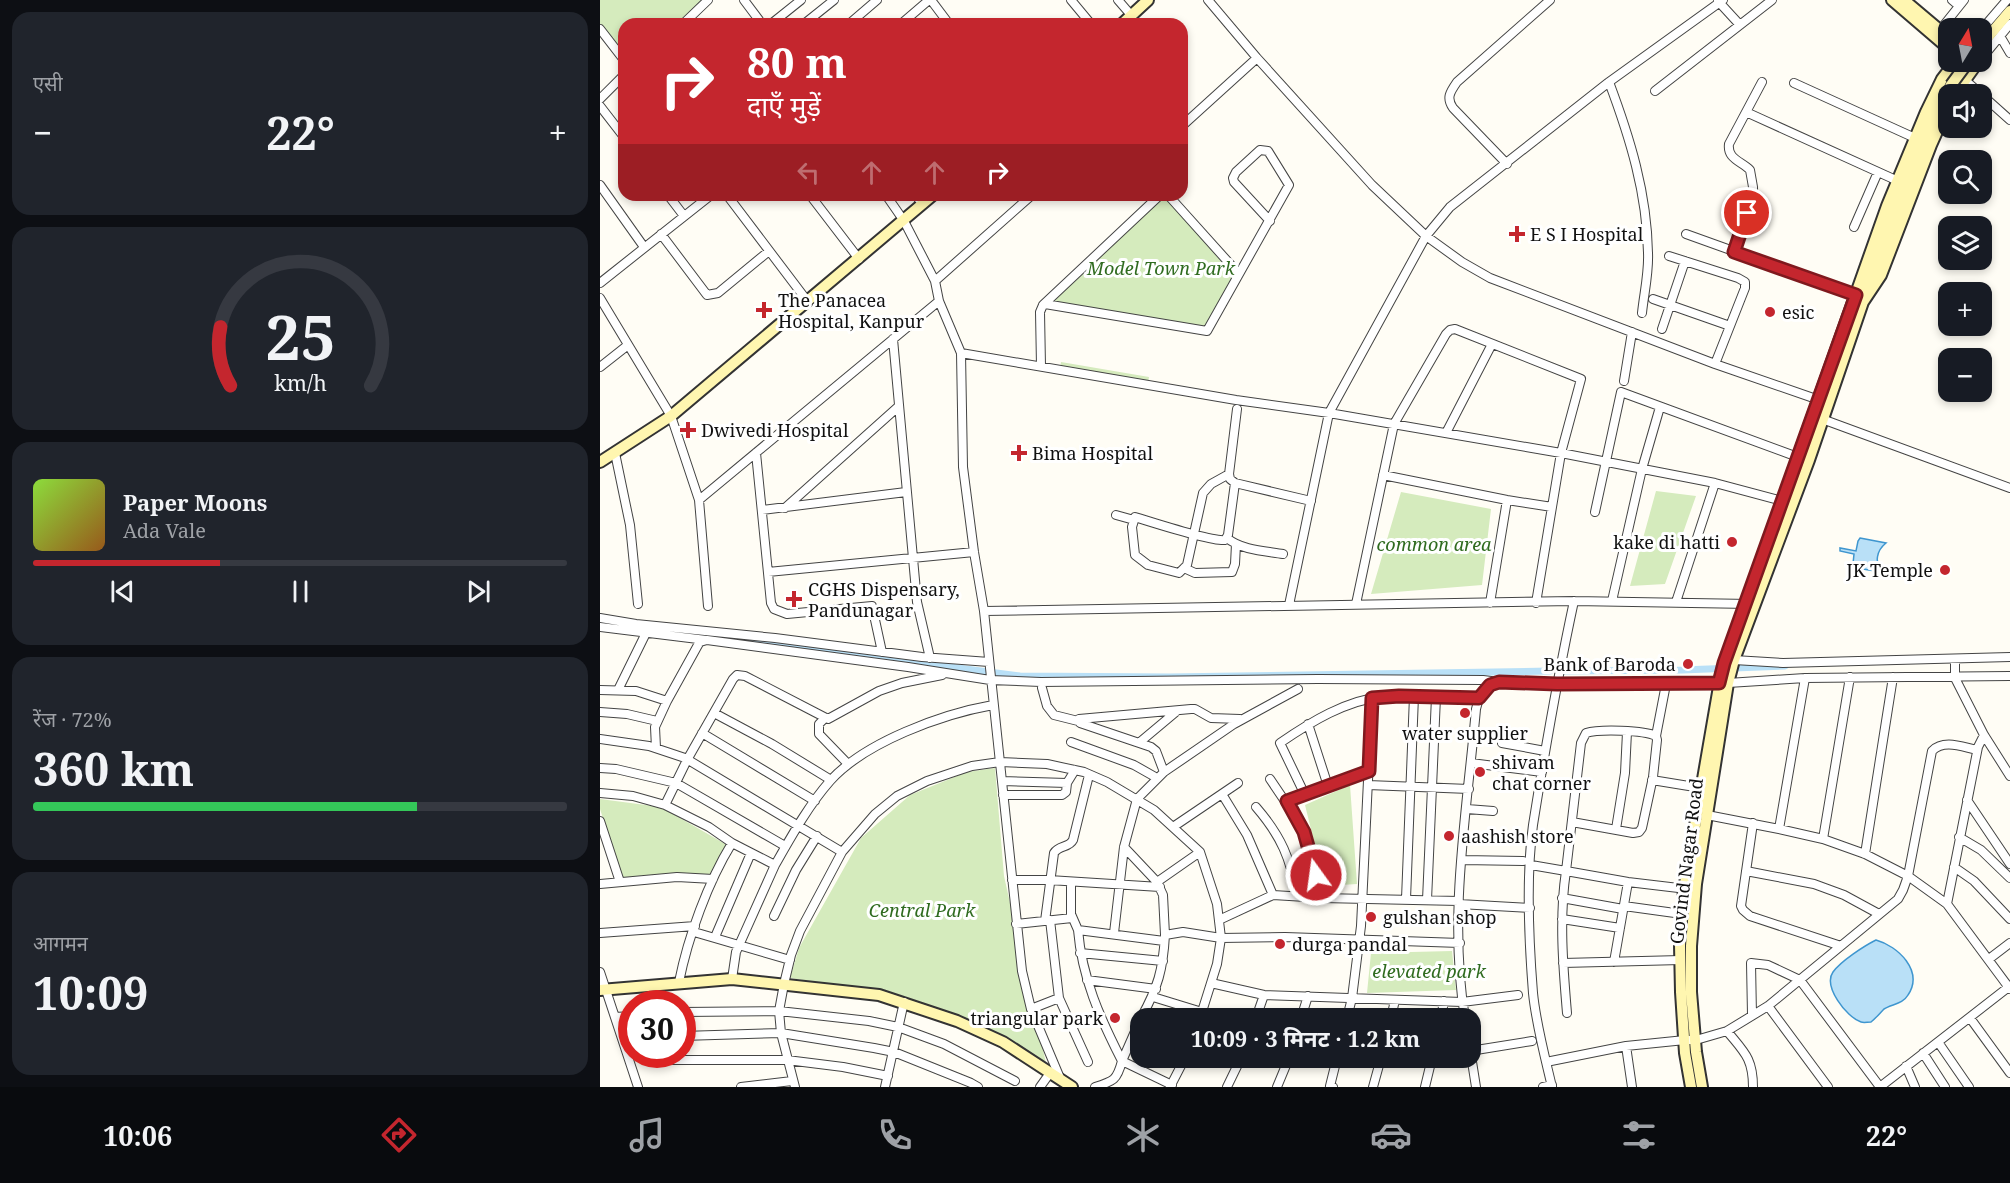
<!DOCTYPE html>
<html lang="hi">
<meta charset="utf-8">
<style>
:root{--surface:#171b24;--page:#20242c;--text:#f1f3f6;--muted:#9ea1a6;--line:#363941;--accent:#c4262e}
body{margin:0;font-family:"Noto Serif","Noto Sans Devanagari",serif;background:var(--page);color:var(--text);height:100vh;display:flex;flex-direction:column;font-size:22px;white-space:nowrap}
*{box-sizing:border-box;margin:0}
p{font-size:20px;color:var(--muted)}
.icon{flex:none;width:33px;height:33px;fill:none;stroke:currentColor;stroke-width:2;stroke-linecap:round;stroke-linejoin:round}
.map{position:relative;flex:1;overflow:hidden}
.side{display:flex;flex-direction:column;gap:12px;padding:12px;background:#0d0f14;width:600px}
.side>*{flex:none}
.top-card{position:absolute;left:18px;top:18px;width:570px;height:183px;border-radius:18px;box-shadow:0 3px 9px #0003;background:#c4262e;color:#fff;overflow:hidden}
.needle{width:39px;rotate:10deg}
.controls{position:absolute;left:1338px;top:18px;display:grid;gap:12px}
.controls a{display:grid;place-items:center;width:54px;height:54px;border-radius:12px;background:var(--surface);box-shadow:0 3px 9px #0003;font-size:30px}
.speed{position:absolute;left:18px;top:990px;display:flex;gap:12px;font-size:30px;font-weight:700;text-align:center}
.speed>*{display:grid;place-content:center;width:78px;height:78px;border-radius:50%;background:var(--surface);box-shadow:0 3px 9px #0003;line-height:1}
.speed .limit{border:9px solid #d22;background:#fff;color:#111}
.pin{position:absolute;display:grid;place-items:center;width:51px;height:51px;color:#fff;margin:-26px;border:3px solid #fff;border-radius:50%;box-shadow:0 2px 6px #0007}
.me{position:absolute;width:66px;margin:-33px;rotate:346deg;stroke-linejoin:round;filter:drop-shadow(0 0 4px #0008)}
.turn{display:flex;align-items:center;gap:21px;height:126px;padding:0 30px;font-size:27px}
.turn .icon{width:78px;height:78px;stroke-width:2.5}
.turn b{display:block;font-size:42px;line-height:51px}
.lanes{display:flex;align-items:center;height:57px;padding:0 30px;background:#0003;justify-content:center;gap:30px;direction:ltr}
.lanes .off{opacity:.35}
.big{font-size:45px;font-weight:700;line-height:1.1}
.side .tile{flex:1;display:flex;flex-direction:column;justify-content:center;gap:9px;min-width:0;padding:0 21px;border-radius:18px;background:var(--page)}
.side .dial{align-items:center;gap:0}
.dial svg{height:156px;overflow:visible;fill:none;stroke:var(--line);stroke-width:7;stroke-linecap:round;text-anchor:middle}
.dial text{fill:var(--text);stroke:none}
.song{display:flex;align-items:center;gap:18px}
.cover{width:72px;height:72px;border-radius:9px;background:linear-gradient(135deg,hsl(90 70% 55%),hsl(30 70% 35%))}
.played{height:6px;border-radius:3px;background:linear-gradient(90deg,var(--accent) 35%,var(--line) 35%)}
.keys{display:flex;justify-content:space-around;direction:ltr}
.heat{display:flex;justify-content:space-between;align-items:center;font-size:33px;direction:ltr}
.charge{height:9px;border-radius:4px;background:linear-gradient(90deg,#34c759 72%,var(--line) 0)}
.trip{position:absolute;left:530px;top:1008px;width:351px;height:60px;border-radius:18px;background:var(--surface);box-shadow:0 3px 9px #0003;font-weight:700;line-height:60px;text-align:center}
.menu{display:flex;height:96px;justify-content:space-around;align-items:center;background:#090b0e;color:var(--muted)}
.menu .icon{width:42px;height:42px}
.menu .active{color:var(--accent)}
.menu b{font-size:27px;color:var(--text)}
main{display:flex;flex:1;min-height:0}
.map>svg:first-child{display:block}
</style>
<main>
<section class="side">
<div class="tile"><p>एसी</p>
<div class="heat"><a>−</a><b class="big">22°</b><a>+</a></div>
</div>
<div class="tile dial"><svg viewBox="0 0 100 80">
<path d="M14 69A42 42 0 1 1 86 69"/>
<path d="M14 69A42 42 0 0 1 9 39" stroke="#c4262e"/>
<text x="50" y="56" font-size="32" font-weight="700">25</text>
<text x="50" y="72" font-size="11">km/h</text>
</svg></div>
<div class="tile">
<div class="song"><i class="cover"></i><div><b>Paper Moons</b><p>Ada Vale</p></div></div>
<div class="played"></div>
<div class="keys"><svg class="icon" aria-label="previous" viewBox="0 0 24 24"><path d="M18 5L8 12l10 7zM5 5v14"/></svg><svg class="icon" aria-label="pause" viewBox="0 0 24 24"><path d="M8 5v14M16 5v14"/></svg><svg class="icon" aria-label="next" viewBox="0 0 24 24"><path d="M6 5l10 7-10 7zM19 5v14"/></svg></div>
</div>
<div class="tile"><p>रेंज · 72%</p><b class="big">360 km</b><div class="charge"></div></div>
<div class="tile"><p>आगमन</p><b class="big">10:09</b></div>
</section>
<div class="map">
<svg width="1410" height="1087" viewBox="0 0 1410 1087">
<rect width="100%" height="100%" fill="#fffdf5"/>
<path fill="#d5ebbd" d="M0,0H106L80,24H24V61L0,30Z
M560,195H568L639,274L607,331L445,304Z
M461,362L549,377L548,383L460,368Z
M1056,491L1096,496L1065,584L1030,586Z
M801,492L891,509L882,585L771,594Z
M395,768L404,876L446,1063L418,1044L371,1020L300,995L190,978L199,948L261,838L310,795L367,772Z
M750,785L757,884L725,886L705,805Z
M0,799L61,807L127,845L111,874L22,878L0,809Z
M852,951L856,990L767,993L771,953Z"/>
<path fill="#b9e0f7" stroke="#3f96cf" stroke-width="1.5" d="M1260,538L1286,543C1276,551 1275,562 1281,572L1257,568L1253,564L1254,554L1240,551V548L1256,551L1258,541Z
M1276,940C1298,946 1324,971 1308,995C1303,1004 1292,1004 1284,1009C1280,1013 1276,1018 1271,1022C1267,1022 1264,1023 1261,1022C1246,1017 1223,986 1233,972C1241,961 1264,946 1276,940Z"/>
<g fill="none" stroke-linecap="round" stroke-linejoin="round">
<path stroke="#b9e0f7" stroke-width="7" d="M73,631L420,676L569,677L950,671
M962,671L1082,670L1185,666"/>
<g stroke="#444" stroke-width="10">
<path id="street" d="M144,0L162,24
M331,0L349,24
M471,0L491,24
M518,0L531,15
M608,0L657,58L772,185L826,236L862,262L890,278L1115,364L1222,401
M1352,0L1359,6
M1118,1L1140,25
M83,24L108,0
M171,24L201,0
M204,24L234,0
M249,24L277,0
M301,24L329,0
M0,29L24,60
M1382,29L1407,0
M1340,30L1364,0
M1400,36L1410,53
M1382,58L1410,24
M1365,80L1381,94
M1009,82C1030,138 1047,193 1048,253C1049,273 1044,293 1042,313
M1194,83L1315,138
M1055,91L1172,0
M1382,95L1410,120
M0,99L24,75
M0,106L24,137
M1146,112L1298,181
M582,126L657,58
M907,164L853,108C846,98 850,92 857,82L950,0
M0,185L44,247
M68,195L84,216
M127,195L208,302
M210,195L259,259
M286,195L304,221L335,281L339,301L361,353L363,467L374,552L384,611L422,971L431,1009L460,1078
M315,195L323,204
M568,195L639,274
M1254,227L1278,172
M61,234L107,295L118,293L169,251
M1086,234L1256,295
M1134,251L1153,193V187L1150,170C1141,161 1127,159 1129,144L1162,82
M1069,256L1138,278L1145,282V288L1115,364
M335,281L432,195
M0,283L111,195
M0,298L71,416L99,500L108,606
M1053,299L1130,326
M443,305L560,195
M1062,329L1085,261
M293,339L317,602L330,658
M361,353L636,400L729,413L961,453L1115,483L1186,502
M441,366L440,312L443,305L445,304L607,331L689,185L668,151L660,150L636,172L633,178L634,182L670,221
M0,367L28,345
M1024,381L1032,332
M637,409L629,474L630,479L635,483L711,501
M1222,419L1410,488
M846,433L892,344
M15,453L30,525L38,604
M156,453L171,603L174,609L187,614L272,606L282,652
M629,474L611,484L603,493L587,565L579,573L548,565L535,555L532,527L535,517C551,522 613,542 625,540L628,535L635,483
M783,475L907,500L952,507
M99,500L339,301
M185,508L299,406
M162,510L306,492
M995,512L1021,392L1203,459
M516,515L534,520
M627,538C641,550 665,551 683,554
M584,568L595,573L632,572L635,564L636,544
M168,572L374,552
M1012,601L1042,469L1060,407
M1076,602L1115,483
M890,603L907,500
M756,604L794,424L846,334L850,330L855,329L981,379L961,453L936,603
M689,605L729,413L826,236L850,207L1009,82L1123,0
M384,611L974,601L1150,604
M0,618L36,624L175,638L322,657L389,662
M0,627L106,640
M1355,659V678L1384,735L1410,776
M1134,660L1183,663L1410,657
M1128,683L1205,678L1410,676
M442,688L447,706L454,715L478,721
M0,690L36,691L67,701L55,727L56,748
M18,690L46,633
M67,701L98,645L100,642L107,640L308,667L390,680L441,682L718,679L883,680L899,682
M0,712L27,714L57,721
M114,713L172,744L231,780
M225,718L219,724V734L248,764
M708,724L728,786
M102,733L215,801
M1056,736C1044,730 999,729 986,733L981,743L966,871L1028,882L1087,889
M0,739L49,746L85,758L242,852
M471,742L534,765L557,778
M540,742L577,711
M902,743L945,751
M871,763L942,772
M0,768L16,769L76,783L185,846
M564,772L556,751L551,747L480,723L479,719L591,709H595L611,718L640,719
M1052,780L1101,788
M402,781L467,783L475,770
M768,785L869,789
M0,793L33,796L65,805
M622,794L647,835L673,895
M403,795H462L466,792L467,783
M705,795L680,743C712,721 745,701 784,696L879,698
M1367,800L1410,864
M687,802L769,771
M656,807C681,836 691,859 697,896
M867,809L893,811
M1107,815L1179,829L1223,839L1265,854L1308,876L1347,904L1410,989
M0,821L20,882
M972,822L1033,833L1039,832L1042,828L1053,777L1057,740L1056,736L1066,684
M1153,823L1141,906L1143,910L1150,916L1241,946
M573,827L638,783
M1016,829L1025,773L1027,732
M1179,829L1205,678
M1359,837L1381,850L1410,878
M1223,839L1250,677
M132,843L109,827L65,805L87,760L133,679L137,675L145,676L228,719L279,691L302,683L342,675
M524,847L557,882
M1265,854L1293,677
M862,860L923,861
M931,865L966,871C959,918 963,966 967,1013
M1354,867L1374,881L1410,919
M1146,871L1214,884L1244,895L1279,914
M412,880H449L560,887
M471,883V914L478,930
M0,884L77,877L113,879
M722,898L859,901
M962,898L1023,909
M806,899L814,696
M827,900L836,697
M859,904L930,908
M1347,904L1378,747L1384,735
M1024,906L1082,914
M174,916L196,870L217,836
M962,919L1020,928
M450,920L459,998
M619,920L673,895L722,898L706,838L699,822L670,779
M445,921L454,853C459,845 469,848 473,840L489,775
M416,924L472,918
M94,932L190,960
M0,933L95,926
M514,933L524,847L537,799L564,772L634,724L698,689
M565,935L563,895L557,882L600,852
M115,937L151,853
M480,953L563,961
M1389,959L1410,943
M1014,962L1028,882
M963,963L1081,960
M0,972L38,1087
M132,979L136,952L175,865
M487,980L556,989
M79,982C88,937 108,882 132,843L175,865C191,837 208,806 230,781C265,742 342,714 393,705
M611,983L664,995L862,1002L918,995
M553,997L602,1012
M1168,1006L1228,1087
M431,1009L459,998L488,1062
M82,1012L179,1011L269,1021L298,1027L344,1044L415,1081
M1152,1015L1151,963L1168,965L1200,980L1280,1087
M15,1017L32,1016
M541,1018C558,987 563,970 565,935L583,932L621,938L685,937L860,943
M656,1018L664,995
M701,1018L708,996
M747,1018L752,998L761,926L772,697
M791,1018L795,1000
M841,1018L844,1001
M865,1018C848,916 867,811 876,709L879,698L885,690L899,682L957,684L1119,683
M1370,1018L1410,1073
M540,1020L522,1061L572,1085
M1127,1031C1144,1052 1153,1058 1153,1087
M82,1036L181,1033L274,1048L294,1052L371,1083L378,1087
M22,1038L32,1037
M1338,1042L1369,1087
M1026,1046L1032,1087
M870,1049L876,1087
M870,1051L932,1041
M1323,1053L1345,1087
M64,1060H187L243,1067L288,1076
M946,1062L1026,1046L1085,1040H1096L1127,1031L1168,1006L1298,899L1303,890L1308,876L1332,751C1344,739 1362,747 1377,750
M1306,1066L1315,1087
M141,1087L192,1081
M195,1087L181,1033L179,1011L184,984L191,955L200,931L242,852L275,814L297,796L327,781L372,766L400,762L447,764L484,772L507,782L554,810L600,852L617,904L621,938L617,964L600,1018
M285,1087L304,1002
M440,1087L450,1073
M495,1087C514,1081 517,1080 522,1061C500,1018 482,978 478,930L564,941
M570,1087L585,1058
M627,1087L641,1058
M677,1087L689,1058
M733,1087L730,1086L737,1058
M773,1087L781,1058
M825,1087L832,1058
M943,1087L952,1085
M952,1087C945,1057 936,1024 933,993C929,943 926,875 933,825C945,750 958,675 974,601
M1280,1087L1410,986"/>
</g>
<g stroke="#333" stroke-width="14">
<path id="secondary" d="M1292,0L1348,48
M1304,0L1348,37
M522,24L548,0
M1382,44L1410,11
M1355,94L1378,62
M1266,292L1270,276C1295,213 1318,143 1351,85
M0,462L71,416L333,195
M0,990L132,979L279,995L357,1021L403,1042L472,1087
M1091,1087L1085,1053L1081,992L1080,945L1084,889L1121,675L1287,206L1326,112L1342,79L1355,62
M1102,1087L1096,1052L1091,992V946L1096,884L1128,683L1134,660L1209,460L1263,302L1281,275L1331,145L1348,107"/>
</g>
<use href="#street" stroke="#fff" stroke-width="8"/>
<use href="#secondary" stroke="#fff6b0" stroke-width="10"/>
<g stroke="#333" stroke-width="14" stroke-linecap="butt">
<path id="secondary-bridge" d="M1351,85L1368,62"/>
</g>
<use href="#secondary-bridge" stroke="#fff6b0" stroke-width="10"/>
</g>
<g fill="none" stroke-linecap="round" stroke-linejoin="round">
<g stroke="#7f191e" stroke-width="15">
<path id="route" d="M716,875L704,832L687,801L769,771L772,698L799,696L879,698L890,685L899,682L957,684L1119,683L1124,663L1256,295L1134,252L1147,213"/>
</g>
<use href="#route" stroke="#c4262e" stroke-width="10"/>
</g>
<g fill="#c4262e" stroke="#fff" stroke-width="2">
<path d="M914 225h6v6h6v6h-6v6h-6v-6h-6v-6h6z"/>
<path d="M161 301h6v6h6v6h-6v6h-6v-6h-6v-6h6z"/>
<circle cx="1170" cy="312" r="6"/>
<path d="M85 421h6v6h6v6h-6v6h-6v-6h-6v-6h6z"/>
<path d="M416 444h6v6h6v6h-6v6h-6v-6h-6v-6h6z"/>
<circle cx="1132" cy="542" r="6"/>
<circle cx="1345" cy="570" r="6"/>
<path d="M191 590h6v6h6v6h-6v6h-6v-6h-6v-6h6z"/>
<circle cx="1088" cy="664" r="6"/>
<circle cx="865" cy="713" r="6"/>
<circle cx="880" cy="772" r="6"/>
<circle cx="849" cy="836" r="6"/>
<circle cx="771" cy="917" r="6"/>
<circle cx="680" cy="944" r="6"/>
<circle cx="515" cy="1018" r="6"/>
</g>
<g text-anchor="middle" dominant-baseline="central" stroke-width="6" stroke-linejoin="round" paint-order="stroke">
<g font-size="18" fill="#111" stroke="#fff" text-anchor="start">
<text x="930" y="234">E S I Hospital</text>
<text x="178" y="300">The Panacea<tspan x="178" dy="21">Hospital, Kanpur</tspan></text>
<text x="1182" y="312">esic</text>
<text x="101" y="430">Dwivedi Hospital</text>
<text x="432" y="453">Bima Hospital</text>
<text x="1120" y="542" text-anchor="end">kake di hatti</text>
<text x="1333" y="570" text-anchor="end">JK Temple</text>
<text x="208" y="589">CGHS Dispensary,<tspan x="208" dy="21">Pandunagar</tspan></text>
<text x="1076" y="664" text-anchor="end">Bank of Baroda</text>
<text x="865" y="733" text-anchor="middle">water supplier</text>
<text x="892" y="762">shivam<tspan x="892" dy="21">chat corner</tspan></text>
<text x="861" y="836">aashish store</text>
<text x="783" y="917">gulshan shop</text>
<text x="692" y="944">durga pandal</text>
<text x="503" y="1018" text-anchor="end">triangular park</text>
</g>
<g font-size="18" font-style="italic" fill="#2f6b1f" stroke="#fff">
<text x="561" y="268">Model Town Park</text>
<text x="834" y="544">common area</text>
<text x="322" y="910">Central Park</text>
<text x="829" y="971">elevated park</text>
</g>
<g font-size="18" fill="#111" stroke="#fff">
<text transform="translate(1086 861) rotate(-83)">Govind Nagar Road</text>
</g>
</g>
</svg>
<div class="controls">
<a><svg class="needle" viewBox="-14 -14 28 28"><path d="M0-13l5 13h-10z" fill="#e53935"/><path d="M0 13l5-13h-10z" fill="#9ea1a6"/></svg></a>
<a><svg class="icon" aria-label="sound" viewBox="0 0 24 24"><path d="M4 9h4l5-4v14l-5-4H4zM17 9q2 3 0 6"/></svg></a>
<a><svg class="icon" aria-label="search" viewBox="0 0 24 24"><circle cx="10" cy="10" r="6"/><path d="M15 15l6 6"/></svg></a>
<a><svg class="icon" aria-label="layers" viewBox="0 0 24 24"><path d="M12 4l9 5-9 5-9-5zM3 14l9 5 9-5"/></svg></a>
<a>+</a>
<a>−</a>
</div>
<div class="speed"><div class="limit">30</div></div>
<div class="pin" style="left:1147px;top:213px;background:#d93025"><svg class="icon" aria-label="arrive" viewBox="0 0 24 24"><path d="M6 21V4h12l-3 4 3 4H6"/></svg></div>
<svg class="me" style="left:716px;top:875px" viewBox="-20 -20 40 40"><circle r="17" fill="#c4262e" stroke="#fff" stroke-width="3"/><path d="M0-11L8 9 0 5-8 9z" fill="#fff"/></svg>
<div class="trip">10:09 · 3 मिनट · 1.2 km</div>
<div class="top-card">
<div class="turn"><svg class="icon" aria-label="right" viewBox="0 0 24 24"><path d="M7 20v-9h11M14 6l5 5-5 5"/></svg><div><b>80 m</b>दाएँ मुड़ें</div></div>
<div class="lanes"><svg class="icon off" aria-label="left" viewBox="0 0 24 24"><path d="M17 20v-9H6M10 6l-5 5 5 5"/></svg><svg class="icon off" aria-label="ahead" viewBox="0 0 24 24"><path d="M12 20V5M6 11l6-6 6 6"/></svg><svg class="icon off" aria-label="ahead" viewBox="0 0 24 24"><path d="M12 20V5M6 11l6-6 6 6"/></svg><svg class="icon" aria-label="right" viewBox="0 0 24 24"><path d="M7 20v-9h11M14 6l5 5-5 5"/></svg></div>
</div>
</div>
</main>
<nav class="menu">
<b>10:06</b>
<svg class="icon active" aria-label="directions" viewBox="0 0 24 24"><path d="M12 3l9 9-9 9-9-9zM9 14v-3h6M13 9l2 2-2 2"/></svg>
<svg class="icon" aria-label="music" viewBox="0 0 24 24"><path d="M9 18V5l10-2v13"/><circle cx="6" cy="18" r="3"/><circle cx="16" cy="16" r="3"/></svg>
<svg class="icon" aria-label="phone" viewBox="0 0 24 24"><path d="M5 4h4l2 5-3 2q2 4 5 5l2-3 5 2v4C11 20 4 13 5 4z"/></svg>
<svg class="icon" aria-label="climate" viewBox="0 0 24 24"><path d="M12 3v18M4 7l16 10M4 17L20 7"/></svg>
<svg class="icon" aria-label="car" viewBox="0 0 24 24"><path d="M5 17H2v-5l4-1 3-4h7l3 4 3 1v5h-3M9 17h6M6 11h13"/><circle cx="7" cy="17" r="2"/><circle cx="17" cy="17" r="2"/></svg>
<svg class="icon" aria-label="filters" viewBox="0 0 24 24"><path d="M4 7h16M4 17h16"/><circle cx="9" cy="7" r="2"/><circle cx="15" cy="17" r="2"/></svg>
<b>22°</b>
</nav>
